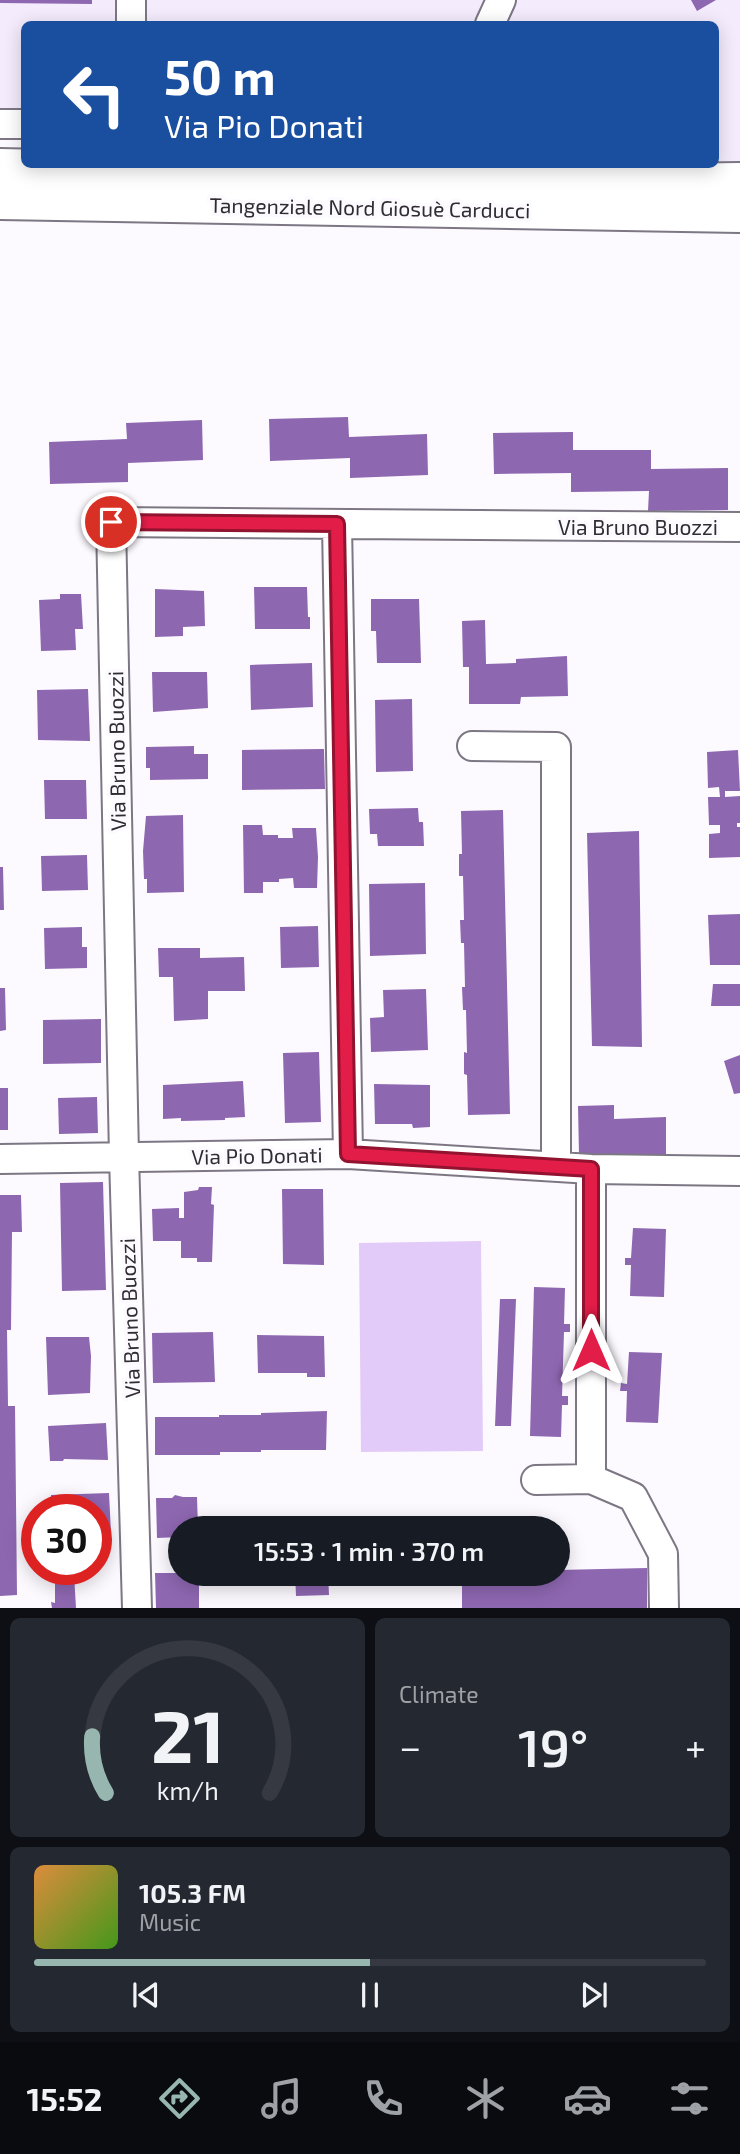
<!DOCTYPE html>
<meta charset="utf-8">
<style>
:root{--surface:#171b24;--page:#242831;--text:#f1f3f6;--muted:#9ea1a6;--line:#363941;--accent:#97b6b0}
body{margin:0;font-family:"Exo 2",sans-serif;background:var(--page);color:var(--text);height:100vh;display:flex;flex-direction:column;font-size:26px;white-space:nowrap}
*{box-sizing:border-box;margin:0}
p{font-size:23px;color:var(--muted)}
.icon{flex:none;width:38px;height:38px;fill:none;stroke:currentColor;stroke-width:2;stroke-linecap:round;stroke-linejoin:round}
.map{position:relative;height:1608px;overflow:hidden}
.panel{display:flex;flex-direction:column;gap:10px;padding:10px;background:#0d0f14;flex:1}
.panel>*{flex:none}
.hud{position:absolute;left:21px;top:21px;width:698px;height:147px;border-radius:10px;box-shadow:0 4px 18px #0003;background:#1a4fa0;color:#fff;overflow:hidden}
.speed{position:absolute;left:21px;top:1494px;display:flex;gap:14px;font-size:35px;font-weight:700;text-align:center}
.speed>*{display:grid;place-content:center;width:91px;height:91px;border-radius:50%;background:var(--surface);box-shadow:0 4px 18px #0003;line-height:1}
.speed .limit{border:10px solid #d22;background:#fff;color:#111}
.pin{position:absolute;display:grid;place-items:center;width:60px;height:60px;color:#fff;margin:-30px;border:4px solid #fff;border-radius:50%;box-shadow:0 2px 7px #0007}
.me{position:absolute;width:77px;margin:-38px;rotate:0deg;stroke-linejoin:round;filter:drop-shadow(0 0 5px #0008)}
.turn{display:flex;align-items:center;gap:24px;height:147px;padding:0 28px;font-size:32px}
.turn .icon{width:91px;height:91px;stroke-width:2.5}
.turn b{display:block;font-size:49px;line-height:60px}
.big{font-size:52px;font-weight:600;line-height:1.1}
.panel .tile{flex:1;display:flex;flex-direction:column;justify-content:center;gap:10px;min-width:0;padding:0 24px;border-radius:10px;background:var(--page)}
.panel .dial{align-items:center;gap:0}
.dial svg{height:182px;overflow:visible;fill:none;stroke:var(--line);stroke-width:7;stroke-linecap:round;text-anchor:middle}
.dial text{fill:var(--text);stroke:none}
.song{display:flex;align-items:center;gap:21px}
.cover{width:84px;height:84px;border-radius:10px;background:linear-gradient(135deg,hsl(30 70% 55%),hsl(100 70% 35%))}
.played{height:7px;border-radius:4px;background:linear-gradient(90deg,var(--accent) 50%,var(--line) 50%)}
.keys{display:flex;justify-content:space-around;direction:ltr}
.heat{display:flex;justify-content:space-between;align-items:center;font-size:38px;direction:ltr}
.panel .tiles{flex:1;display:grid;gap:10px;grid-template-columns:1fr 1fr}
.tile:last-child{grid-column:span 2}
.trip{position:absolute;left:168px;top:1516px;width:402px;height:70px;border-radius:35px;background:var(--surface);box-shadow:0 4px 18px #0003;font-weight:600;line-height:70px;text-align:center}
.menu{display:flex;height:112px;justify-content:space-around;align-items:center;background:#090b0e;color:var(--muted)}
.menu .icon{width:49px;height:49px}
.menu .active{color:var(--accent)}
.menu b{font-size:32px;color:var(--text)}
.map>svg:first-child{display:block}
</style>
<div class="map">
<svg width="740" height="1608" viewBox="0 0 740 1608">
<rect width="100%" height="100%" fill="#fcf9ff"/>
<path fill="#f4ecfd" d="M0,0H740V165L716,164V24H24V137H0Z"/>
<path fill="#e2cbf8" d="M481,1241L483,1451L361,1452L359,1243Z"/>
<path fill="#8e67b1" d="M0,0H92V4L0,3Z
M691,0H716L697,11Z
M348,417L349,437L427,434L428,475L350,478V458L270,461L269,419Z
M202,420L203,460L128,463V482L50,484L49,442L127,439L126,423Z
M573,432V450H651V469L728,468V510L648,511L649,491L571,492V473L494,474L493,433Z
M254,587H307L308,617H310V629H255Z
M155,589L204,591L205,626L183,627V636L155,637Z
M60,594H81L83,629H75L76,650L41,651L39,600L60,599Z
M371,599H419L421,663H377L376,631H371Z
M485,620L486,664L516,663V659L567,656L568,696L521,697L520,704H469V667H463L462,621Z
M312,663L313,707L251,710L250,665Z
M152,672H207L208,708L153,712Z
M88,689L90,741L38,740L37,690Z
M412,699L413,771L376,772L375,700Z
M194,746V754H208V779L150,780V768H146V747Z
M324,749L325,789L242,790V750Z
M738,750L740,791H725V797L740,796V823H737V827H740V857L709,858V834L720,833V825H709L708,797H720L719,787L708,788L707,752Z
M44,780H86L87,819H45Z
M418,808L419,822H423L424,846H378L377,834H370L369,809Z
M503,810L510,1114L468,1115L467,1075L464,1074V1052L467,1053L466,1010H463L462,987H465L464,943H461L460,920H464L463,876H459V854H462L461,811Z
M183,815L184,892L147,893V879H144L143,851L146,816Z
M243,825H262L263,835H278V838H293L292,828H316L318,857L317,888H294L293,878L279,879V882H263V893H244Z
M639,831L642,1047L592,1046L587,833Z
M87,855L88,890L42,891L41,856Z
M0,867H3L4,910H0Z
M425,883L426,954L370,956L369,884Z
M740,914V965H710L708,915Z
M318,926L319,967L281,968L280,927Z
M82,927V947H87V968L45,969L44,928Z
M158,948H200V958L244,957L245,991H208V1019L174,1021L173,977H159Z
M713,984H740V1006H711Z
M0,988H5L6,1030L0,1031Z
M426,989L428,1050L371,1052L370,1018L384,1017L383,990Z
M101,1019V1063L43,1064V1020Z
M319,1052L321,1122L285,1123L283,1053Z
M740,1055V1093L734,1094L724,1061Z
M243,1081L245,1117L225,1118V1120L181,1121V1118L163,1119V1085Z
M374,1084L430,1085V1127L413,1128L412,1124H375Z
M0,1088H8V1130H0Z
M97,1097L98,1133L59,1134L58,1098Z
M614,1105V1119L666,1117V1154L579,1155L578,1106Z
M103,1182L106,1290L62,1291L60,1183Z
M199,1187H212L211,1204L214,1205L212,1262H197V1258H181V1241H153L152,1209L179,1208V1218H184V1192L198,1190Z
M282,1189H323L324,1265L283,1264Z
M0,1195H21L22,1232H12L11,1330H7L8,1406H15L17,1595L0,1596Z
M633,1228L666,1229L664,1297L630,1296L631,1265H625V1258H631Z
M534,1287L565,1288L564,1324H570V1332H564L562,1396H568V1405H562L561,1437L530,1436Z
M500,1299H516L511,1426H495Z
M213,1332L215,1382L153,1383L152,1333Z
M257,1335L324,1336L325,1377H307V1373H258Z
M46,1337H89L91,1356L90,1393L48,1395Z
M629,1352L662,1353L658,1423L626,1422L627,1391H620L621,1383L627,1384Z
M327,1411L326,1450H261V1452H220V1455H155V1417H219V1415H261V1413Z
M106,1423L108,1460L64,1459L63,1461H50L48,1426Z
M109,1493L111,1533L96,1534V1510H51V1495Z
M175,1495L183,1497H197L198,1528H180V1537L157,1538L156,1498H172Z
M647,1568V1608H462V1573H558V1570Z
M155,1573H199V1608H156Z
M295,1573H328L329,1595L296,1596Z
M55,1574H74L76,1608H52L51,1602L55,1603Z"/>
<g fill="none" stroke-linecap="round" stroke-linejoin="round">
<g stroke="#7d7784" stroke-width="32">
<path id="minor" d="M131,24V0
M490,24L501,0
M0,124H24
M337,524L348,1154
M472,746L556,747V1165
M0,1159L348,1154L591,1169L740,1171
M591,1479L633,1497L663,1554L664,1608
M536,1480L591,1479V1169
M137,1608L124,1156L111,522L739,527"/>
</g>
<g stroke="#7d7784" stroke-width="42">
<path id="highway" d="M0,168L667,183L740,182
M0,200L740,213"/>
</g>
<use href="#minor" stroke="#fff" stroke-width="28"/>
<use href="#highway" stroke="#fff" stroke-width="38"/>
</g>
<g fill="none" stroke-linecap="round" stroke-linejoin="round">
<g stroke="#92132f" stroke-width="18">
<path id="route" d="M111,522L337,524L348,1154L591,1169V1350"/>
</g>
<use href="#route" stroke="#e11d48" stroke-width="12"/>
</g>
<g text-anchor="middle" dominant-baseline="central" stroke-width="7" stroke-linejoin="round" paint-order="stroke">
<g font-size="21" fill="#302d32" stroke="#fcf9ff">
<text transform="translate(370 207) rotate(1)">Tangenziale Nord Giosuè Carducci</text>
<text x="638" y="526">Via Bruno Buozzi</text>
<text transform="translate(116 751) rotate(-91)">Via Bruno Buozzi</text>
<text transform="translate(257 1155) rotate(-1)">Via Pio Donati</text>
<text transform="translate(129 1318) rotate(-92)">Via Bruno Buozzi</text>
</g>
</g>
</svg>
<div class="speed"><div class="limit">30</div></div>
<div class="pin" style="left:111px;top:522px;background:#d93025"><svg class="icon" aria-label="arrive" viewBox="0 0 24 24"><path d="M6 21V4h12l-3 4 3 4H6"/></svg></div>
<svg class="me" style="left:591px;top:1350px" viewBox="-20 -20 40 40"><path d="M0-17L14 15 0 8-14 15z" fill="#e11d48" stroke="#fff" stroke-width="4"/></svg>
<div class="trip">15:53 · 1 min · 370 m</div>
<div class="hud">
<div class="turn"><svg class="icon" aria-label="left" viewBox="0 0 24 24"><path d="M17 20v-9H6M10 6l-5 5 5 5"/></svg><div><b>50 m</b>Via Pio Donati</div></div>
</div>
</div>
<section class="panel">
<div class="tiles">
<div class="tile dial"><svg viewBox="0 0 100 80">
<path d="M14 69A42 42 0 1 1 86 69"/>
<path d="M14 69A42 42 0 0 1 8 44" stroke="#97b6b0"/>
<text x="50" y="56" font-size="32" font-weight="700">21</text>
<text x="50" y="72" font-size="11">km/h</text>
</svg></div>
<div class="tile"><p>Climate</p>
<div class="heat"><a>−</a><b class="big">19°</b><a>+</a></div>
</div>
<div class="tile">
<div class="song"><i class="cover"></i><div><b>105.3 FM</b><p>Music</p></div></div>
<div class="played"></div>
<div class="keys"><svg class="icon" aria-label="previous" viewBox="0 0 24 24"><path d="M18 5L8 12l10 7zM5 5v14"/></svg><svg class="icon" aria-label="pause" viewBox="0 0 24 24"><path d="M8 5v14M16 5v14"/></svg><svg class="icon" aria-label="next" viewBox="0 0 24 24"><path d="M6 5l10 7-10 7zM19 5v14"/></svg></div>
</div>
</div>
</section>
<nav class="menu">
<b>15:52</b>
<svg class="icon active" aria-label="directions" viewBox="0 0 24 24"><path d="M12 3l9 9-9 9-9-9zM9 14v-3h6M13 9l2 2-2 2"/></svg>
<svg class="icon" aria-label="music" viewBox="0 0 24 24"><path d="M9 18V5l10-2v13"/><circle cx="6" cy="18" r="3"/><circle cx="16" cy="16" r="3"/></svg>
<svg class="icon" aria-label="phone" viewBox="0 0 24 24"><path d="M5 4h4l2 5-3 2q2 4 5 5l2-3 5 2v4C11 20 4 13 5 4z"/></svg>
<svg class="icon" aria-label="climate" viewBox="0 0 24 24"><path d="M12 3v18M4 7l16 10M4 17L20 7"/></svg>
<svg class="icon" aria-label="car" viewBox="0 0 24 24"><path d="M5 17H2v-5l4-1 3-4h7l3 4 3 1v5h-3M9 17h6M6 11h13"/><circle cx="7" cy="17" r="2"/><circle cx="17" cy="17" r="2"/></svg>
<svg class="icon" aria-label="filters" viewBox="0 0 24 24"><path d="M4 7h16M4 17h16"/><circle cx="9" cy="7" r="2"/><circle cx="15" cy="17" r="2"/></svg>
</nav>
